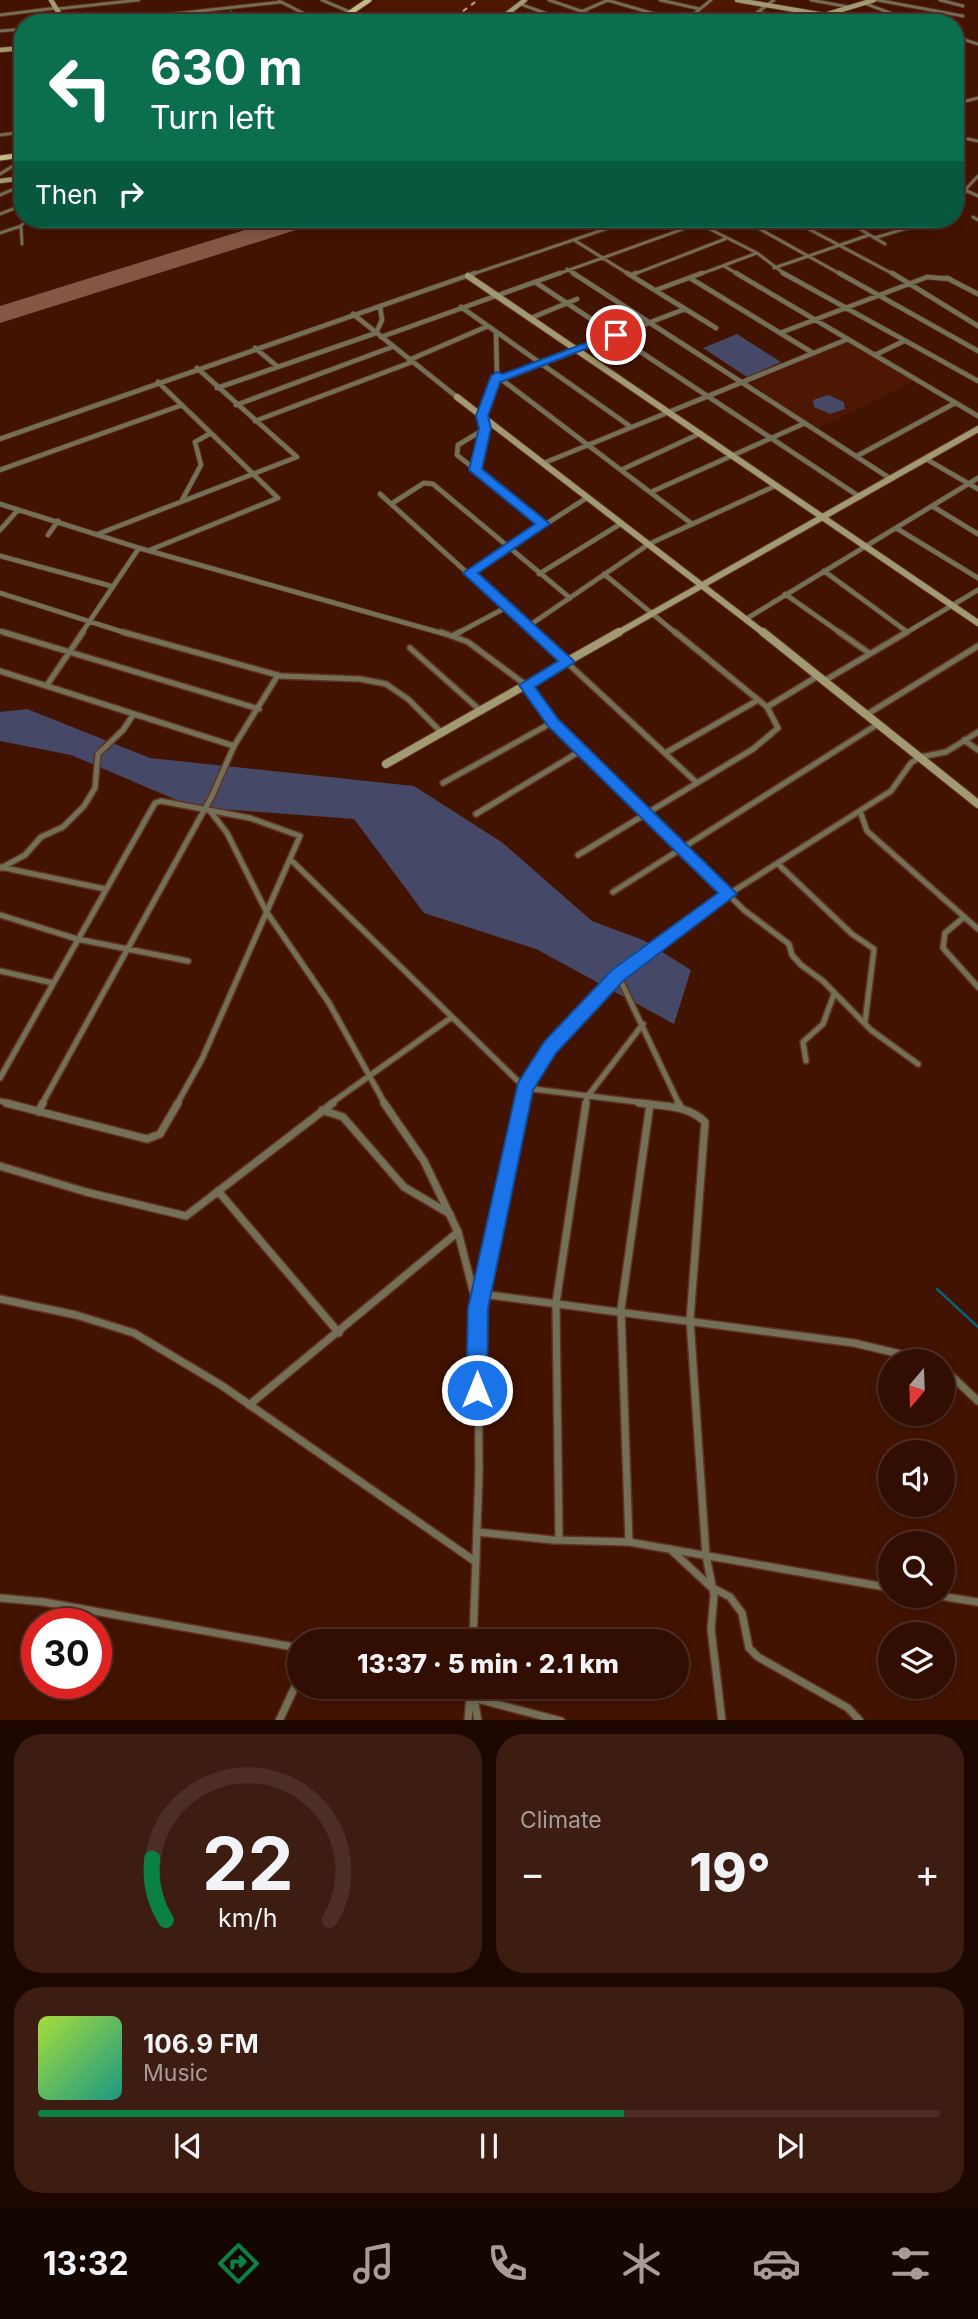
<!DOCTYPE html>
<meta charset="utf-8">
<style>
:root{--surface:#320e02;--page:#3d1c11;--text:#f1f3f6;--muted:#a89c99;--line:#4d2e24;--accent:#0b8043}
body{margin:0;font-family:Inter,sans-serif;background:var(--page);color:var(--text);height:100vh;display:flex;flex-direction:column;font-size:26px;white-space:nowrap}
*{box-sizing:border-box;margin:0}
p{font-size:23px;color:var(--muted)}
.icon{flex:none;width:38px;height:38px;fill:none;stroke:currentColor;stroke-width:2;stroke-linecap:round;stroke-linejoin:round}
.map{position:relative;height:1720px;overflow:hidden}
.details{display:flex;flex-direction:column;gap:14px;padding:14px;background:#1c0801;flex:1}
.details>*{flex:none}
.hud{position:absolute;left:14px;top:14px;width:950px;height:214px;border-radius:28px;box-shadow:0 4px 10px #0003,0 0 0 2px var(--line);background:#0b6e4f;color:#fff;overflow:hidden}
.needle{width:46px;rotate:199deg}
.fabs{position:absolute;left:878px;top:1349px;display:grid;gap:14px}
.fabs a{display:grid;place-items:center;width:77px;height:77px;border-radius:50%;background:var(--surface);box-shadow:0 4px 10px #0003,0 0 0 2px var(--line);font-size:35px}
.speed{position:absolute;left:21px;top:1608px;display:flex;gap:14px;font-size:35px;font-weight:700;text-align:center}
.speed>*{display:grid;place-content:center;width:91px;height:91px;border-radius:50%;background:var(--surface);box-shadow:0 4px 10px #0003,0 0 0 2px var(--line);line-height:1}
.speed .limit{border:10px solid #d22;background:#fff;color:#111}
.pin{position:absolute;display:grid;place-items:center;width:60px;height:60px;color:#fff;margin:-30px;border:4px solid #fff;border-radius:50%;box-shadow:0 2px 7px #0007}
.me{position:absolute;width:77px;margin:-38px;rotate:0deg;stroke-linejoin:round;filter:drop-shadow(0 0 5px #0008)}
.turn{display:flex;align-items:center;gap:24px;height:147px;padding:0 21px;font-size:32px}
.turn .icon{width:91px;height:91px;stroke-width:2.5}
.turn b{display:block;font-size:49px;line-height:60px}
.then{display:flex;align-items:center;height:66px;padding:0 21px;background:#0003;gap:14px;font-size:26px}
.big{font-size:52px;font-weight:800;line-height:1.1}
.details .card{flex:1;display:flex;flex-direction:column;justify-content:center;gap:10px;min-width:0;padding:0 24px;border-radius:28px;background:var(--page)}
.details .dial{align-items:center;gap:0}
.dial svg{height:182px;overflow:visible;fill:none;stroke:var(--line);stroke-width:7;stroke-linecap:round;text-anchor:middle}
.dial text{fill:var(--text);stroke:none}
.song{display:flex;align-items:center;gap:21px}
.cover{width:84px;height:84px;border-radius:10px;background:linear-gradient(135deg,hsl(80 70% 55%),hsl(170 70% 35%))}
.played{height:7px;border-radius:4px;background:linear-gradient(90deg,var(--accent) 65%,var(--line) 65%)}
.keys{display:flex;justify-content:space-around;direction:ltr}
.heat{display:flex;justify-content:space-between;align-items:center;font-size:38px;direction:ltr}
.details .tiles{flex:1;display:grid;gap:14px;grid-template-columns:1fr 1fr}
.card:last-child{grid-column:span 2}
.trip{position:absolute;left:287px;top:1629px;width:402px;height:70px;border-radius:35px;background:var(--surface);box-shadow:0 4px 10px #0003,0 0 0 2px var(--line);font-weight:800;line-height:70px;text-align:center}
.tabs{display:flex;height:112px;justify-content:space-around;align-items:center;background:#140601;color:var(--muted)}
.tabs .icon{width:49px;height:49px}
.tabs .selected{color:var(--accent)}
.tabs b{font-size:32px;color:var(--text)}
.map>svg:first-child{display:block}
</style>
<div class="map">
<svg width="978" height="1721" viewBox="0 0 978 1721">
<rect width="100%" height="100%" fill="#431302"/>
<path fill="#4e1703" d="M379,0H520L491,23H346Z
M713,0H734L764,5L737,23L699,13Z
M848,342L914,381L818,428L750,383Z"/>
<path fill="#454866" d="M737,334L781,362L747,377L703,348Z
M828,395L844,402L845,409L830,414L814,407L813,400Z
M27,709L150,758L414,786L503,843L592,921L643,940L691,970L674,1024L536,949L424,913L354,819L193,807L71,755L0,741V712Z"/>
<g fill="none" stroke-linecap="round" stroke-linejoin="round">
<path stroke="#016379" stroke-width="2" d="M230,9L233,23"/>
<path stroke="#016379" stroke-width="2.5" d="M937,1289L978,1327"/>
<path fill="#845646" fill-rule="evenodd" d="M280,219H319L315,224L0,323V306Z"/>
<g stroke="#613222" stroke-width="4.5">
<path id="street-far3" d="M322,0L350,12
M549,0L616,23
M607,0L686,23
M660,0L700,9
M811,0L849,7
M877,0L963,16
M940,0L963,6
M279,1L323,23
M864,3L916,23
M520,4L573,23
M56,9L139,0
M583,11L608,0
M759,12L799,22
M695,13L733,23
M0,15L56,8
M504,16L523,23
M127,19L281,2
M684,22L711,0
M73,23L124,17
M241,23L304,14
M743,23L774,0
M0,31L23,29
M956,37L978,44
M956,87L961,92L962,102L978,98
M0,135L23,132
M968,139L978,141
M0,174L23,160
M978,176L965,190L978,196
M0,195L23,185
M956,196L967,191
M0,214L23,205
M973,217L978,220
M690,219L757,253L786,275
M742,219L842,275
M790,219L895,275
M843,219L885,244
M0,233L21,226
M874,238L911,227
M574,240L630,275
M22,244L21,226L27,219
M724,266L739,275
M774,268L869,235
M567,269L576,275
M470,275L635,219
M555,275L711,219
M632,275L725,239
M698,275L757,253"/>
</g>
<g stroke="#613222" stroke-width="6">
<path id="street-far2" d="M573,273L891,479
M627,273L716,328
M736,273L978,416
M783,273L978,381
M839,273L978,351
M892,273L978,326
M631,275L636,273
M690,278L813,353
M947,278L978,294
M535,282L860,497
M656,290L702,273
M461,307L631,427
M353,314L457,397
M531,318L577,299
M780,333L927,277L950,279
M381,337L560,273
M255,348L278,367
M875,355L904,341
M409,360L488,326
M497,376L692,524
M502,379L685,309
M217,388L376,333L382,320L380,306
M236,405L392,347
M255,421L412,362
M493,424L458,445L457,455L544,524
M0,439L475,273
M857,456L955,403
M926,459L978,489
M544,463L848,339
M0,470L182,405
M475,470L485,428L482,416L497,376L496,332
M621,470L701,433
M651,492L805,423
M380,494L535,634
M181,502L201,465L195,442L211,433
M0,504L139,548L445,634
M391,504L424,483L433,484L570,598
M932,506L978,534
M896,528L978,578
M0,530L18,510
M98,534L297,457L197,368
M48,535L58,521
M150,550L278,498L158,382
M0,556L111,586
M824,571L906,631
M470,573L588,497
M539,574L622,523
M604,574L677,634
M0,593L129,634
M785,594L842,634
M746,619L978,478
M527,627L649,544L777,485
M0,631L9,634
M81,634L139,548
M456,634L505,608
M904,634L978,590"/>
</g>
<g stroke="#613222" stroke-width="8">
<path id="street-far1" d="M3,632L259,709
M123,632L281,676L360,679L386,684L408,699L442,733
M441,632L468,642L526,685L553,722L744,910L789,944L792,955L801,965L823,981L871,1030L918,1064
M534,632L696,782
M839,632L869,653
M454,635L460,632
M410,648L481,711
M0,671L234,746
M824,681L907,632
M47,685L83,632
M767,707L818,676
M866,715L978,646
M964,740L978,750
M667,752L758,700
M443,783L553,722
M210,811L227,833L266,911L329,1003L385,1104
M860,811L867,831L978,929
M476,814L582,750
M578,855L753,749L778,728L767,707L675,632
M290,859L525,1088L653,1104
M778,864L852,934L874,949L865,1022
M0,867L105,889
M1,868L25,855L41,837L63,827L84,806L95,788L98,754L123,730L133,715
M613,892L878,724
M0,915L77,939L188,961
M964,917L945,933L943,948L978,987
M0,971L53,983
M618,975L679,1104
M806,1061L803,1042L823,1024L834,994
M0,1078L155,803L161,801L250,818L300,836L202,1059L177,1104
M0,1101L13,1104
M42,1104L212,796L234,746L278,675
M330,1104L452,1017
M521,1104L525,1088L550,1048L618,975L729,894L891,791L911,763L920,757L946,752L978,732
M586,1104L587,1097L643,1024"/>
</g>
<g stroke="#613222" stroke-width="10">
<path id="street" d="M6,1103L147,1139L160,1134L178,1103
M384,1103L424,1161L458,1232L477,1306
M639,1103C662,1106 688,1105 705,1122L690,1320L706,1556L714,1595L711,1629L722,1721
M678,1103L681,1108
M322,1110L343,1117L404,1187L450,1214
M38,1112L43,1103
M0,1166L86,1192L186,1216L333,1103
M218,1191L339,1333
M481,1294L854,1343L934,1362
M0,1299L76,1315L134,1333L221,1385L476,1562
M943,1368L978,1401
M249,1405L458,1232
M477,1532L553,1540L629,1542L891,1588
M559,1539L556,1303L586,1103
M629,1542L621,1309L650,1104
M670,1549L711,1587L730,1597L742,1613L749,1648L758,1657L848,1708L860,1721
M940,1596L978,1602
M0,1598L44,1602L299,1648
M473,1642L479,1472L478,1308L522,1103
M472,1687L478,1721
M470,1697L561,1721
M279,1721L299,1678
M468,1721L470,1696"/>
</g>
<g stroke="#613222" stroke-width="6">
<path id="secondary-far2" d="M51,0L65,23
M737,0L824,15
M495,23L525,0
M798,23L874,0
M0,50L23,48
M0,181L23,178"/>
</g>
<g stroke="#613222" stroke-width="8">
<path id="secondary-far1" d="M468,276L978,623
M457,397L765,634
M616,634L978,429"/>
</g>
<g stroke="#613222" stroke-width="10">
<path id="secondary" d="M763,632L978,804
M386,764L619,632"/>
</g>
<g stroke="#613222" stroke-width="7">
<path id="primary" d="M335,23L369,0
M0,158L23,155"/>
</g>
<use href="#street-far3" stroke="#747057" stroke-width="2.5"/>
<use href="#street-far2" stroke="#747057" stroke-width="4.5"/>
<use href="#street-far1" stroke="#747057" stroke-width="5"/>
<use href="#street" stroke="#747057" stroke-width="7"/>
<use href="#secondary-far2" stroke="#a19a72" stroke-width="4.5"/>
<use href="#secondary-far1" stroke="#a19a72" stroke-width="6"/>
<use href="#secondary" stroke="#a19a72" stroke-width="8"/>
<use href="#primary" stroke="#c5bb86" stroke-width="5"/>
<path stroke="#c59a8b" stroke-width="2" stroke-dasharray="5 5" stroke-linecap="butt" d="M447,23L478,0"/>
</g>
<path fill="#1a73e8" stroke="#114b97" stroke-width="2" d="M612,333L621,335L500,382L488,416L491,428L482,469L550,524L478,573L575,662L535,687L558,719L737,894L624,980L556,1053L533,1090L488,1308L487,1390L484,1397L477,1400L470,1397L466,1390L468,1308L518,1083L544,1042L612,970L718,893L548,726L519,685L558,661L463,573L535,524L469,470L479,428L476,416L491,376L497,372L503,374Z"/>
</svg>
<div class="fabs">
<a><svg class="needle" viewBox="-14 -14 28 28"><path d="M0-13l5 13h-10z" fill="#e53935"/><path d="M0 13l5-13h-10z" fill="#a89c99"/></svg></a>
<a><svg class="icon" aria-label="sound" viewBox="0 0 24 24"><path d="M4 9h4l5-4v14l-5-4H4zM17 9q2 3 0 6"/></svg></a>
<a><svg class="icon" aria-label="search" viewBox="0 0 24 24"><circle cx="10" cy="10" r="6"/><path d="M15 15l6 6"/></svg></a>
<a><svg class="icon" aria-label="layers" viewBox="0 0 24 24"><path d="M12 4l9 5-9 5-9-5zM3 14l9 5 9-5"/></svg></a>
</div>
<div class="speed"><div class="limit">30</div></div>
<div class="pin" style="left:616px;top:335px;background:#d93025"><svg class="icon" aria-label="arrive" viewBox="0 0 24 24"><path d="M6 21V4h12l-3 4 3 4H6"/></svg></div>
<svg class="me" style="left:477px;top:1390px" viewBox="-20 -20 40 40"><circle r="17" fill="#1a73e8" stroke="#fff" stroke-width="3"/><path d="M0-11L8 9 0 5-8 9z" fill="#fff"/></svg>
<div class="trip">13:37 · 5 min · 2.1 km</div>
<div class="hud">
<div class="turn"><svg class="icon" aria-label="left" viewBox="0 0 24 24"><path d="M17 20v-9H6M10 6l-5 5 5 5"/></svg><div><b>630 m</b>Turn left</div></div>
<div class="then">Then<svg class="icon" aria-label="right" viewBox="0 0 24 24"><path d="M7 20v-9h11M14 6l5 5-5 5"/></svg></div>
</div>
</div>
<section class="details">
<div class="tiles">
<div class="card dial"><svg viewBox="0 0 100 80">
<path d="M14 69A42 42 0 1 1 86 69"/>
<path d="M14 69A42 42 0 0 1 8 42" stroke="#0b8043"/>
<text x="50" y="56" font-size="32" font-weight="700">22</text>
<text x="50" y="72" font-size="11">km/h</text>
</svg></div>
<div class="card"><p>Climate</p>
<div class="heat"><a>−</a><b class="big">19°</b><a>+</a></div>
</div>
<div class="card">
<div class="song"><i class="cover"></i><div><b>106.9 FM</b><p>Music</p></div></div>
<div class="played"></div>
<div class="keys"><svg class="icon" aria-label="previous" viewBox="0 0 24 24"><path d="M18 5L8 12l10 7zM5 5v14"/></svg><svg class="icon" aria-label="pause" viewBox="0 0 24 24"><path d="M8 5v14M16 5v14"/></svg><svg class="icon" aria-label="next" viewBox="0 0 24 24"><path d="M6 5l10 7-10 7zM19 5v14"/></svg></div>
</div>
</div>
</section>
<nav class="tabs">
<b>13:32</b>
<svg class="icon selected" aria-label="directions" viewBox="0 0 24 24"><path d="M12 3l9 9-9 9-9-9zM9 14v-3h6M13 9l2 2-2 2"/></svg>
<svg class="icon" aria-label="music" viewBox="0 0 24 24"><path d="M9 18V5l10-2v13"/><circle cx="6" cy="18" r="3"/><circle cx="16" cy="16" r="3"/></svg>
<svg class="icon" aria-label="phone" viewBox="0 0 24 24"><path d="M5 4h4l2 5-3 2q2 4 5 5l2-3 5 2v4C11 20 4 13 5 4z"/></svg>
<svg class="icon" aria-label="climate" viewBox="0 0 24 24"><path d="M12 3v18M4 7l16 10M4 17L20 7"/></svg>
<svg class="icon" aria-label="car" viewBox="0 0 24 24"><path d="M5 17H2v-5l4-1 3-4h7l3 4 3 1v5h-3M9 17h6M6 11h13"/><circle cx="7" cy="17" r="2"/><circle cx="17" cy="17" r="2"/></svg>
<svg class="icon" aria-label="filters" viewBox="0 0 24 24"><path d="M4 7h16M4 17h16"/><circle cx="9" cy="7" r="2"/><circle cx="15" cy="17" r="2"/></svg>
</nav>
